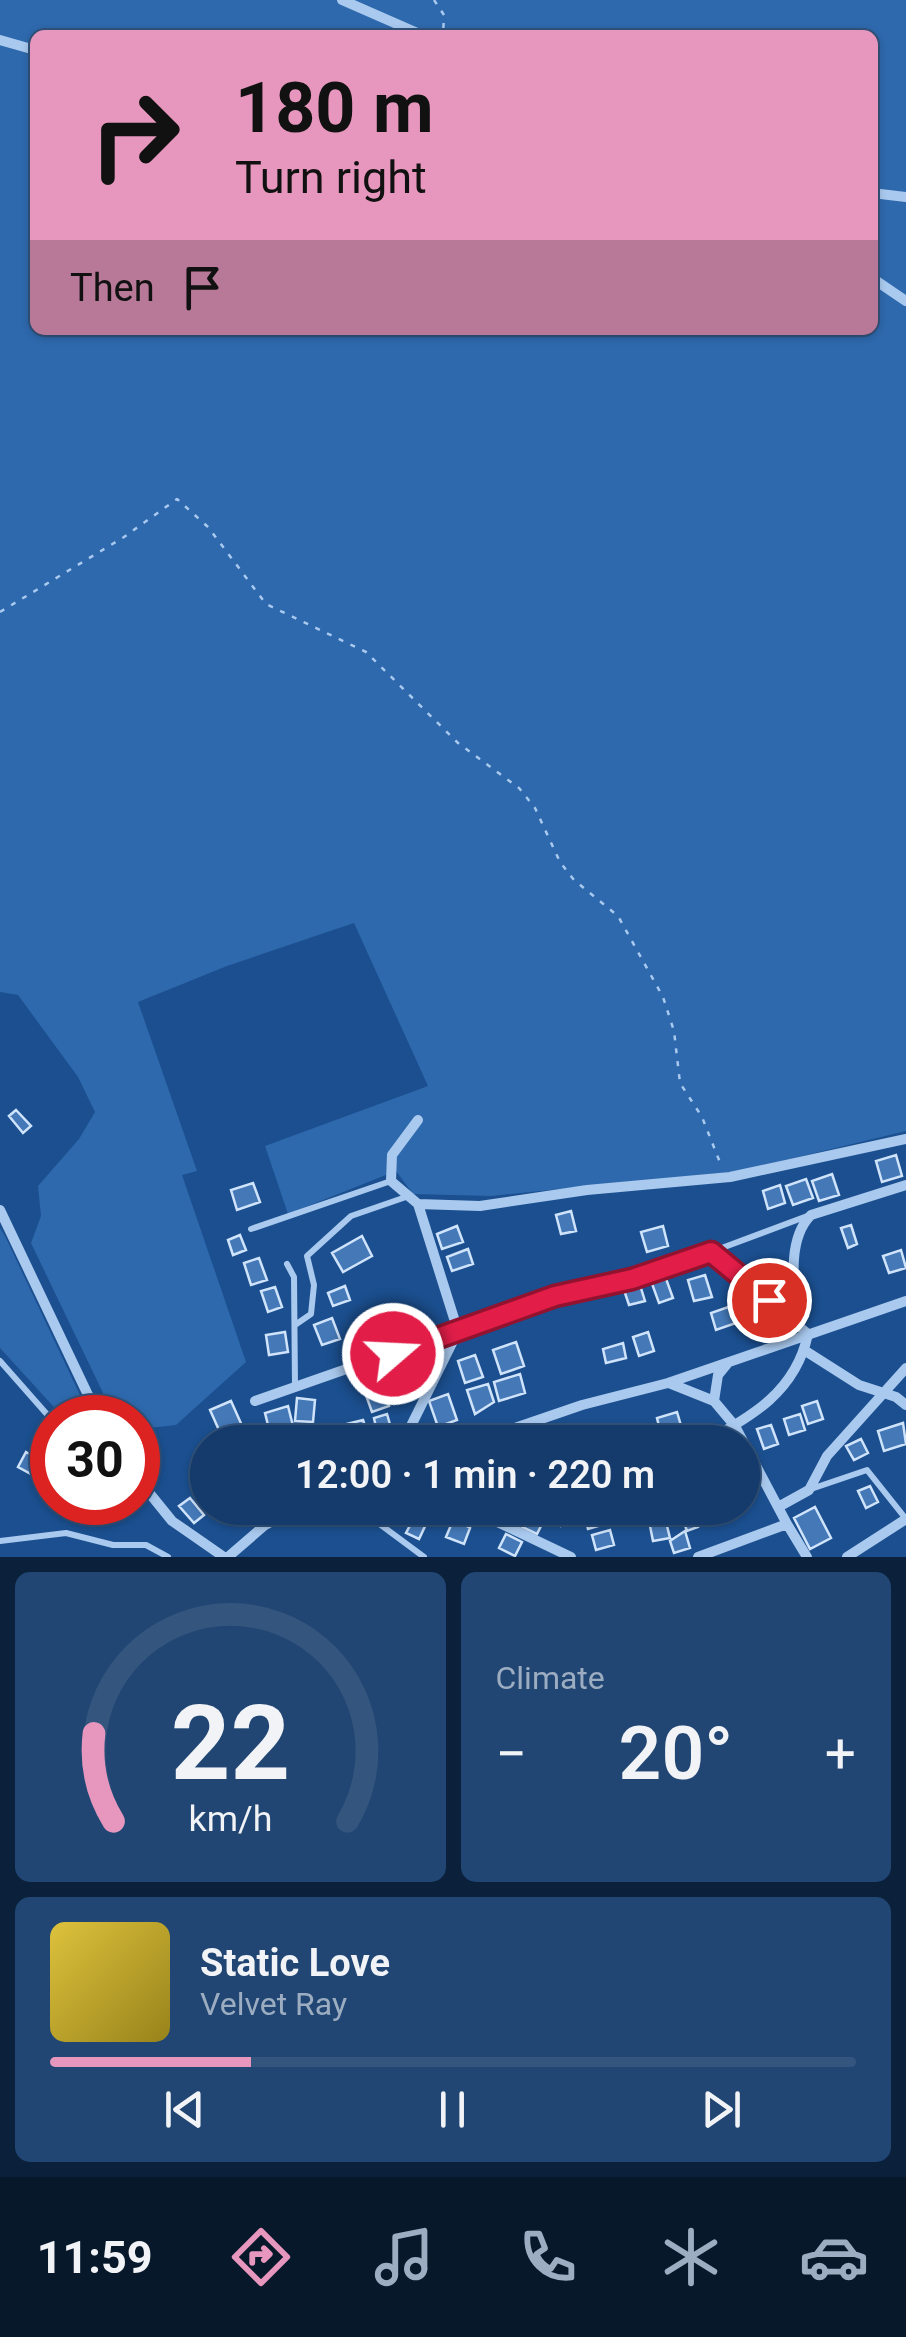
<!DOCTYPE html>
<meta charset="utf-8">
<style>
:root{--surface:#143b6b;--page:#214673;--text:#f1f3f6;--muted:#9dadc1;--line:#33557e;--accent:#e797bd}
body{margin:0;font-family:Roboto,sans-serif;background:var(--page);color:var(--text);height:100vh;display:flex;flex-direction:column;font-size:38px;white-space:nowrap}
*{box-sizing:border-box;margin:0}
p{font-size:32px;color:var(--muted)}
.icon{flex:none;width:55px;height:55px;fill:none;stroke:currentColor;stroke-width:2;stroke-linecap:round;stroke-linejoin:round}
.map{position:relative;height:1557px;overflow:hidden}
.panel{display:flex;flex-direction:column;gap:15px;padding:15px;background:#0b203b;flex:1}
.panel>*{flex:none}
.top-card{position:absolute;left:30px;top:30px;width:848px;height:305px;border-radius:15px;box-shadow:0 2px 8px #0004,0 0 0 2px var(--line);background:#e797bd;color:#111;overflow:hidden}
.speed{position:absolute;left:30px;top:1395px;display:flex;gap:20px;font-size:50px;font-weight:700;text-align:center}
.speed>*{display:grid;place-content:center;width:130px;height:130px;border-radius:50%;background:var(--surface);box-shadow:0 2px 8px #0004,0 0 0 2px var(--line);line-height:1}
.speed .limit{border:15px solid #d22;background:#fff;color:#111}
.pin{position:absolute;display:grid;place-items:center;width:85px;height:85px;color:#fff;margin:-42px;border:5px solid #fff;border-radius:50%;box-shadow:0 2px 10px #0007}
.me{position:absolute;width:110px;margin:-55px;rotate:71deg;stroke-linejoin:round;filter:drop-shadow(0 0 8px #0008)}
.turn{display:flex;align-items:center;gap:35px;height:210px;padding:0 40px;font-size:45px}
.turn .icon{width:130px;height:130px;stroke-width:2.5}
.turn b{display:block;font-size:70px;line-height:85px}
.then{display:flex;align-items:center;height:95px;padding:0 40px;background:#0003;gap:20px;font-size:38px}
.big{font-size:75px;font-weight:600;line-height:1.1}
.panel .card{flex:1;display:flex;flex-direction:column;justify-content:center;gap:15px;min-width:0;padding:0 35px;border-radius:15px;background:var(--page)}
.panel .dial{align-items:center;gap:0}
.dial svg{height:260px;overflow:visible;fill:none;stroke:var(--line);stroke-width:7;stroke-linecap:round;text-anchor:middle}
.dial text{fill:var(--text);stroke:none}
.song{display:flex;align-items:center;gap:30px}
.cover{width:120px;height:120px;border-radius:15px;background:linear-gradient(135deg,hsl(50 70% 55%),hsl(50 70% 35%))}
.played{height:10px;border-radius:5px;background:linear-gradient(90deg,var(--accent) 25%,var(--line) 25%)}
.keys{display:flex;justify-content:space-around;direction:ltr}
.heat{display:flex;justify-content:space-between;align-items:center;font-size:55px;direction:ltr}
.panel .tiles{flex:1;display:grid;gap:15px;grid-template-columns:1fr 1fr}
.card:last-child{grid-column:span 2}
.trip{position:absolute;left:190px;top:1425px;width:570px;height:100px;border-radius:50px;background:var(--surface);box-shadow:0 2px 8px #0004,0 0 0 2px var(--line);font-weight:600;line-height:100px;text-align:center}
.tab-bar{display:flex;height:160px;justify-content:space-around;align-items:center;background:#08182b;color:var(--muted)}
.tab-bar .icon{width:70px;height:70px}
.tab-bar .active{color:var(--accent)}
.tab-bar b{font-size:45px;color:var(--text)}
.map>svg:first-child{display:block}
</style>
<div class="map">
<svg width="906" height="1557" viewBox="0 0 906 1557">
<rect width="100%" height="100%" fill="#1b4f8f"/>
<path fill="#2e69ad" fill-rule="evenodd" d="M0,0H906V1131L740,1171L491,1196L413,1194L396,1171L288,1214L265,1146L428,1086L354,923L227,966L138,1002L197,1171L182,1175L246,1362L176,1425L149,1428C133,1419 119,1411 104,1395L31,1243L41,1216L38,1186L79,1139L95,1112L78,1077L18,995L0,992ZM35,35H872V330H35Z
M0,1228L5,1236L88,1412L63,1417L0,1348Z"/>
<path fill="#4478b7" stroke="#cfe3fa" stroke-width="2.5" d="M16,1110L31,1126L23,1133L9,1116Z
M896,1155L902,1176L882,1182L876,1161Z
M832,1174L839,1195L819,1201L812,1181Z
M806,1179L813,1198L793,1205L786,1186Z
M253,1183L260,1202L237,1210L231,1190Z
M780,1185L785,1203L768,1209L763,1191Z
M571,1211L576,1231L561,1234L556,1215Z
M851,1225L857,1244L848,1248L841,1228Z
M457,1226L463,1242L442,1249L437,1234Z
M663,1226L668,1246L647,1252L641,1232Z
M240,1235L246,1250L233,1255L228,1240Z
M362,1236L372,1256L343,1272L332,1253Z
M468,1249L473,1264L452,1271L447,1257Z
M901,1250L906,1268L889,1273L883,1256Z
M259,1258L267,1280L251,1285L244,1263Z
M705,1275L712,1297L694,1301L688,1280Z
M665,1276L673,1298L659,1303L651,1281Z
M640,1285L645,1301L629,1305L624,1290Z
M345,1286L350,1300L333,1306L328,1293Z
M275,1287L282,1307L268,1312L261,1291Z
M749,1303L754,1322L740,1326L734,1307Z
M731,1306L736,1323L716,1330L711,1313Z
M332,1318L340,1339L322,1345L314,1325Z
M285,1332L288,1352L269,1355L266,1335Z
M648,1332L654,1351L639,1356L633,1337Z
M516,1342L524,1366L501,1374L493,1350Z
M623,1343L626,1358L606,1363L603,1349Z
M475,1355L483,1377L465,1383L458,1361Z
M395,1369L401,1389L385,1394L378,1375Z
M520,1374L525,1393L499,1401L494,1382Z
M381,1381L389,1406L372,1412L363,1387Z
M488,1384L494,1402L475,1414L467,1390Z
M448,1394L457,1420L438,1427L429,1401Z
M297,1398L315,1400L313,1422L295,1421Z
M231,1401L244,1430L223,1439L210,1410Z
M817,1401L823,1419L808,1424L802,1406Z
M288,1406L293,1426L270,1433L265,1413Z
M677,1412L685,1439L663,1442L657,1418Z
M387,1414L391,1428L377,1432L374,1418Z
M800,1414L805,1430L789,1435L784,1419Z
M363,1420L368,1435L352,1440L347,1424Z
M903,1423L906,1444L884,1451L878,1431Z
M771,1425L778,1444L764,1449L757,1429Z
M287,1428L291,1442H276L273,1432Z
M861,1439L868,1453L854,1460L846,1446Z
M26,1452L50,1466L42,1480L18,1467Z
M870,1486L878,1502L866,1508L858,1491Z
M190,1498L204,1515L194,1523L179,1506Z
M815,1507L831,1538L810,1549L794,1518Z
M570,1508L574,1522L561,1526L557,1512Z
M597,1508L602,1525L588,1529L583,1509Z
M695,1508L698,1527L687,1531L680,1512Z
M416,1514L428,1520L419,1539L406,1533Z
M528,1514L543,1522L537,1534L522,1527Z
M454,1518L470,1528L464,1544L446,1537Z
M666,1522L670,1538L653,1541L650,1526Z
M610,1530L614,1545L596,1550L592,1535Z
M685,1531L690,1548L674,1553L670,1541Z
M506,1534L522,1542L515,1556L499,1548Z"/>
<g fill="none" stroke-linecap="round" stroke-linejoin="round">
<path stroke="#a9c9ee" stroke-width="2.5" stroke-dasharray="5 8" stroke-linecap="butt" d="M434,0L444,15L443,35
M0,612L124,537L177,499L208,527L266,604L366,652L458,743L519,788L535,808L560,862L574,880L618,916L663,997L674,1031L680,1083L702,1117L721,1165"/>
<path stroke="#a9c9ee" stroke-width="6" d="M251,1229L391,1181
M711,1252L810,1215
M287,1264L294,1277L295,1387
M295,1325L311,1314L314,1285L307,1256L351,1216L406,1197
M0,1361L52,1420
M811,1489L867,1470L906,1519
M358,1508L424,1557
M0,1541L66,1533L113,1545H146L168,1557"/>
<path stroke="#a9c9ee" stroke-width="10" d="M342,0L422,35
M0,40L35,50
M872,193L906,197
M872,278L906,301
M418,1120L392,1155L391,1181L418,1204L480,1206L587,1190L730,1177L906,1139
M0,1210L99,1418
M798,1325C795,1291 785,1241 811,1215L906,1185
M804,1350L859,1385L896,1397L906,1405
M727,1364L718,1375L714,1401L735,1426L787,1524
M669,1383L714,1401
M255,1401L555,1296L632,1279L711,1252L808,1334C796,1391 752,1417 704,1442
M403,1442L458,1331L418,1204
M474,1442L582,1405L668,1383L906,1301
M138,1479L172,1521L224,1557
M780,1506L809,1490L827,1456L906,1368
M468,1508L571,1557
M503,1523L528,1508
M228,1557L265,1525L297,1508
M698,1557L787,1524L807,1557
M847,1557L906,1519"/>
</g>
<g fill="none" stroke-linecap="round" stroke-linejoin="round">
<g stroke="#92132f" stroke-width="25">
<path id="route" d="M393,1354L555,1296L632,1279L711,1252L769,1300"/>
</g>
<use href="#route" stroke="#e11d48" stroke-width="18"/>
</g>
</svg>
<div class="speed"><div class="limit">30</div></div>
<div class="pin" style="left:769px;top:1300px;background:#d93025"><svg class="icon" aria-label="arrive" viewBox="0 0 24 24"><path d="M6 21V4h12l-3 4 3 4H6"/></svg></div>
<svg class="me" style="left:393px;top:1354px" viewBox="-20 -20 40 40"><circle r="17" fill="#e11d48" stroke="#fff" stroke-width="3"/><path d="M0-11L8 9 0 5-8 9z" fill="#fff"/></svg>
<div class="trip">12:00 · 1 min · 220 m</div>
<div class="top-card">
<div class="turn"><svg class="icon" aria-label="right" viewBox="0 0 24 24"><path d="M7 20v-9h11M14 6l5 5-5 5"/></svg><div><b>180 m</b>Turn right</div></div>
<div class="then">Then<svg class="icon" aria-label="arrive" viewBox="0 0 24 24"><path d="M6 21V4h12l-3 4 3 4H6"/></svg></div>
</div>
</div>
<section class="panel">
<div class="tiles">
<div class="card dial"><svg viewBox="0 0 100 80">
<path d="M14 69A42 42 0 1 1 86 69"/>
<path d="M14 69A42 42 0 0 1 8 42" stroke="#e797bd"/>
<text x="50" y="56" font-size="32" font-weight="700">22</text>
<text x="50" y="72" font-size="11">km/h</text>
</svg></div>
<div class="card"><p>Climate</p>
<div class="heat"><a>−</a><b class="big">20°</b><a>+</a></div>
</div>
<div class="card">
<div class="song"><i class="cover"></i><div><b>Static Love</b><p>Velvet Ray</p></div></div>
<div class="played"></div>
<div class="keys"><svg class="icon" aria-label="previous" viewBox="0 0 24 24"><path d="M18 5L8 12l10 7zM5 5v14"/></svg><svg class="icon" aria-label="pause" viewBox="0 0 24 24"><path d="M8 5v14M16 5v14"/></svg><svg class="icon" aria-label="next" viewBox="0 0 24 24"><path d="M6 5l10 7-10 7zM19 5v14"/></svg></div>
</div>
</div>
</section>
<nav class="tab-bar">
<b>11:59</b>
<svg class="icon active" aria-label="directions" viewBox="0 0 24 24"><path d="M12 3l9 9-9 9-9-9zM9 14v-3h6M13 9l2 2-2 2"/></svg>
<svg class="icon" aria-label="music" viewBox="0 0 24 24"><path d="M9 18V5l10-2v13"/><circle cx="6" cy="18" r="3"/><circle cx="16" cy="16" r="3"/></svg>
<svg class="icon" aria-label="phone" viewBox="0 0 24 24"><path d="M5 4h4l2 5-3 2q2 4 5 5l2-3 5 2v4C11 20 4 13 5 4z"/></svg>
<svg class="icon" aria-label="climate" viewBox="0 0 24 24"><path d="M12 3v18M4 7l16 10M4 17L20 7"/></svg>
<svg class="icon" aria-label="car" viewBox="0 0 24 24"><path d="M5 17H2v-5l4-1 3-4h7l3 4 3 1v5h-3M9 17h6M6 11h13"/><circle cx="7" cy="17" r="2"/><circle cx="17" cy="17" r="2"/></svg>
</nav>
